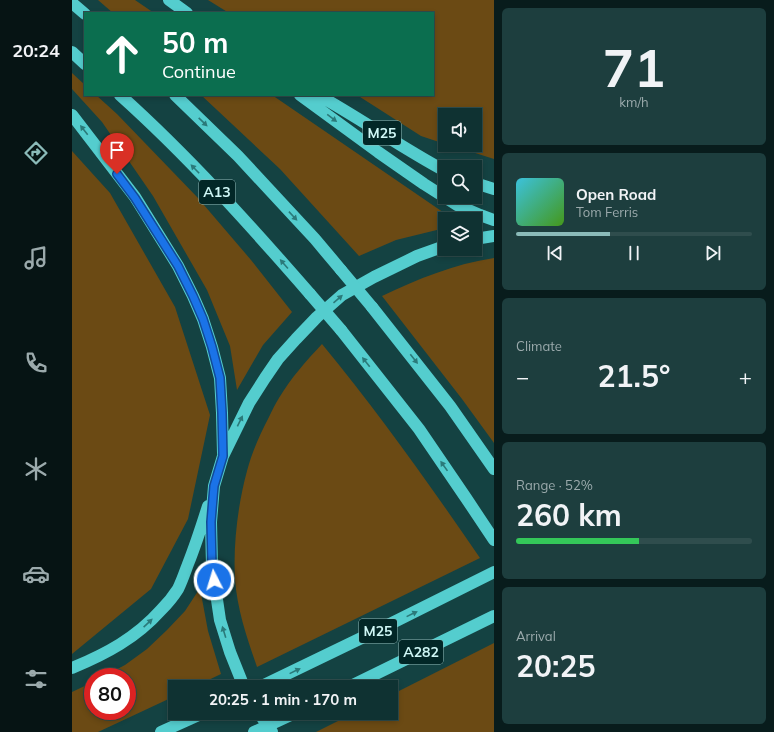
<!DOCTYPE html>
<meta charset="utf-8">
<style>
:root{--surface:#0f3232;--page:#1d3e3e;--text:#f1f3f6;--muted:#9baaac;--line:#2f4d4d;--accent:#8bbbb9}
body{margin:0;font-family:Mulish,sans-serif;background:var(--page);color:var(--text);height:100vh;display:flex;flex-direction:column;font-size:15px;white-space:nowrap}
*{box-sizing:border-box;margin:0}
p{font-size:13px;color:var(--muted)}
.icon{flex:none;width:22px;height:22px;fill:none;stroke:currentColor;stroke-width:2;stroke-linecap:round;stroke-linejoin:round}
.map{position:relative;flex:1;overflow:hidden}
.panel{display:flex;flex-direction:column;gap:8px;padding:8px;background:#081c1c;width:280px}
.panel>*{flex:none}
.hud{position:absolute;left:12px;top:12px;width:350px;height:84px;border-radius:0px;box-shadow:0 2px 6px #0003,0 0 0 1px var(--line);background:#0b6e4f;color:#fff;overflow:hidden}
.fabs{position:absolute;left:366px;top:108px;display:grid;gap:8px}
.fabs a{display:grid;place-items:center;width:44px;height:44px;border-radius:0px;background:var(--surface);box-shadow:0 2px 6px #0003,0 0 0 1px var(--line);font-size:20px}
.speed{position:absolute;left:12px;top:668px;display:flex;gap:8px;font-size:20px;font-weight:700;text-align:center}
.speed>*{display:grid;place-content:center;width:52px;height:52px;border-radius:50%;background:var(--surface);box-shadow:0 2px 6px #0003,0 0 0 1px var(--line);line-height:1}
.speed .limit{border:6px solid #d22;background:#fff;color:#111}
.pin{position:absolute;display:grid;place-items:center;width:34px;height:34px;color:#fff;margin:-41px -17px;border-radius:50% 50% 50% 0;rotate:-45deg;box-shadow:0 0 4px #0007}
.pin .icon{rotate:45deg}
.me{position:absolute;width:44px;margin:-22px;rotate:355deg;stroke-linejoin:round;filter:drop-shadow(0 0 3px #0008)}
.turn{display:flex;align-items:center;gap:14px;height:84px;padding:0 12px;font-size:18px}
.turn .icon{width:52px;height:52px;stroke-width:2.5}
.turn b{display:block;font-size:28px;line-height:34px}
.big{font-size:30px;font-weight:700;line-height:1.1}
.panel .widget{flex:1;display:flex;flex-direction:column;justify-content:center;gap:6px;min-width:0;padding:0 14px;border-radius:6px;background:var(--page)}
.panel .dial{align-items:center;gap:0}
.dial b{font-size:52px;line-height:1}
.song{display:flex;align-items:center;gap:12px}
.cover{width:48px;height:48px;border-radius:6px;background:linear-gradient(135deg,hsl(190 70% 55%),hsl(100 70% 35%))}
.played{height:4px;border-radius:2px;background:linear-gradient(90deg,var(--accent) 40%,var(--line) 40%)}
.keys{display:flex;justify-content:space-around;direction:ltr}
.heat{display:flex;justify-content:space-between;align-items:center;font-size:22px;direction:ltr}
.charge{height:6px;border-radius:3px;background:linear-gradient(90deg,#34c759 52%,var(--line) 0)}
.trip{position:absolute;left:96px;top:680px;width:230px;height:40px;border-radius:0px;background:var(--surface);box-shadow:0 2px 6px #0003,0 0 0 1px var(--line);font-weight:700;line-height:40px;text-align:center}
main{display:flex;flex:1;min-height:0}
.tabs{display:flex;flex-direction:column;width:72px;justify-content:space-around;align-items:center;background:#061414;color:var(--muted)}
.tabs .icon{width:28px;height:28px}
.tabs .selected{color:var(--accent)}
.tabs b{font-size:18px;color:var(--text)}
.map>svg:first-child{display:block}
</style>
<main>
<nav class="tabs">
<b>20:24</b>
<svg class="icon selected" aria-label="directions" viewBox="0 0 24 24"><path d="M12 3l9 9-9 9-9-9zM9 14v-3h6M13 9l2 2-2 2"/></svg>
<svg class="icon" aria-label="music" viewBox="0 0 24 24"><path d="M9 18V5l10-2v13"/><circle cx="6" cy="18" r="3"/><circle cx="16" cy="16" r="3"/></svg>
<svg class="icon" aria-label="phone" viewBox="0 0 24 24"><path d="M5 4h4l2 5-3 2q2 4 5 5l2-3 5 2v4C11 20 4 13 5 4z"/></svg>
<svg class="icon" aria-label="climate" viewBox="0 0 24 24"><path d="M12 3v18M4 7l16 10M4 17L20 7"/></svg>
<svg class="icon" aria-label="car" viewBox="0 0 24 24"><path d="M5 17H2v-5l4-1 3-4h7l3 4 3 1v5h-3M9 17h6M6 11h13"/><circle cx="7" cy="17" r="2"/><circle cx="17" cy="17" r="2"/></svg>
<svg class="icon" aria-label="filters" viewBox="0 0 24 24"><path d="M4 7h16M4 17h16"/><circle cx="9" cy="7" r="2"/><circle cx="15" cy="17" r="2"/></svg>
</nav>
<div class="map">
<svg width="422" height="732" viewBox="0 0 422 732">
<rect width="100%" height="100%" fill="#144242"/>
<path fill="#6b4a14" d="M26,0H63L82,13H41Z
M136,0H422V159L378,145H403V115H373V144L349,136L285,95H361V13H157Z
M0,73L13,85V95H24L45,114L126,198L179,260L220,312L191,345L165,390L158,346L135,290L81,196L30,122L0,89Z
M129,95H200L381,219H373V228L324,240L287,256L208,169Z
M0,151L38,193L103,307L138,415L116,519L79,589L0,654Z
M422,258V443L390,399L310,296C346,279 382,264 422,258Z
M250,344C306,412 358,485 408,558L185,667C175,638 165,609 163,579C161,544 166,504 175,471C180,452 188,434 197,417C200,411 203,404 207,398C219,378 234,361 250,344Z
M128,588L136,631L149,674L122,687H103V696L26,732H0V692L21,682V711H55V677H30L53,665L75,649L95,630L113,611Z
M422,643V732H244L282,713H319V695Z"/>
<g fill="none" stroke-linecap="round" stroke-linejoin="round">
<path stroke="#54cdce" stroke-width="12" d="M97,0L115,13
M0,3L13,14
M0,52L13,64
M48,95C116,156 178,225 238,294
M103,95L166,156L243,239L269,270
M228,95L306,152L352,184L385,205L408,215L422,220
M246,95C289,119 330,148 373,171
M0,115L63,197L106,266L121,296L131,319L140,347L148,378L150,413L151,453
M403,183L422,189
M403,239L422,236
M300,307L378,406L422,469
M269,330L347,429L394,498L422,540
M0,668C34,654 64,638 89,610C95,604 101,597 106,589C110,581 113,572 116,564C124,544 130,525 136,506
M172,687L158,652L148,620L140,566L139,522L142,486L151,456L177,403L193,378L206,359L224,339L245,317L270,295L302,277L345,256L373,246
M188,687L306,630L422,572
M277,687L422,616
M89,732L131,713
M182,732L223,713"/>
<path stroke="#54cdce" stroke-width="12" d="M269,270L300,307
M238,294L269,330
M187,713L200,732"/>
</g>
<defs><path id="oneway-solid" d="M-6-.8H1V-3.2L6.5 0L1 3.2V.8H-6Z"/></defs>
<g fill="#2b7a7a">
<use href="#oneway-solid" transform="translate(260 118) rotate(37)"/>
<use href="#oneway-solid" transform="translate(131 122) rotate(44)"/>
<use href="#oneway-solid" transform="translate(12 130) rotate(-128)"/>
<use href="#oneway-solid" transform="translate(123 169) rotate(-134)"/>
<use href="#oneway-solid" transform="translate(221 216) rotate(47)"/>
<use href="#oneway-solid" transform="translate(212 264) rotate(-131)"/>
<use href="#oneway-solid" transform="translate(266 299) rotate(-41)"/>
<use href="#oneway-solid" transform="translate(342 359) rotate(52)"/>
<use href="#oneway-solid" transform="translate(294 362) rotate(-128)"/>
<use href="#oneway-solid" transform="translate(168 421) rotate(-64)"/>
<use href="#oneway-solid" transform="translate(372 466) rotate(-125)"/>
<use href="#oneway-solid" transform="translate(340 614) rotate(-26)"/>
<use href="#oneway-solid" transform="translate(76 623) rotate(-43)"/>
<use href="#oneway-solid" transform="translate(152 632) rotate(-107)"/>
<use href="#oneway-solid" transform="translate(223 671) rotate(-26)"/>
</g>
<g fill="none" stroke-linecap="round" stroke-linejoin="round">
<g stroke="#114b97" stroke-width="10">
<path id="route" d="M45,174L63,198L106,266L121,296L131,319L140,347L148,378L150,413L151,456L142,486L139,522L140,566L142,580"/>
</g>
<use href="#route" stroke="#1a73e8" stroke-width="7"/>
</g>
<g text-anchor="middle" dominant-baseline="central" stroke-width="4" stroke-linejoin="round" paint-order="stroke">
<g fill="#022727" stroke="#92b9b8" stroke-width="1">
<rect x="291" y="121" width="38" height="24" rx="3"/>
<rect x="127" y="180" width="36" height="24" rx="3"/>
<rect x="287" y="619" width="38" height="24" rx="3"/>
<rect x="327" y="640" width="44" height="24" rx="3"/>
</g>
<g font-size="14" font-weight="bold" fill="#cff7f6">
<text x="310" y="133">M25</text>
<text x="145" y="192">A13</text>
<text x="306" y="631">M25</text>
<text x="349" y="652">A282</text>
</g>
</g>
</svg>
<div class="fabs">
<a><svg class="icon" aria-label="sound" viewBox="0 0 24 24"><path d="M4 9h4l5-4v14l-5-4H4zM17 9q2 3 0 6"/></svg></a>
<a><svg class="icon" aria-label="search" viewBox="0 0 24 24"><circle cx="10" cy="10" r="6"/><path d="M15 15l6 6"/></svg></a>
<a><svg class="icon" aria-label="layers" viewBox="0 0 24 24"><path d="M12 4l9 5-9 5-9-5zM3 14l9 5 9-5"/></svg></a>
</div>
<div class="speed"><div class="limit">80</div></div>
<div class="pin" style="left:45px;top:174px;background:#d93025"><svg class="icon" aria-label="arrive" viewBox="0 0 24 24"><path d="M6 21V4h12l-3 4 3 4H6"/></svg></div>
<svg class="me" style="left:142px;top:580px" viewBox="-20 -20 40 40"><circle r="17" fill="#1a73e8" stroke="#fff" stroke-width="3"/><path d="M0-11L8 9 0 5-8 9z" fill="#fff"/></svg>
<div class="trip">20:25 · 1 min · 170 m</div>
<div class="hud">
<div class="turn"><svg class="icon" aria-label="ahead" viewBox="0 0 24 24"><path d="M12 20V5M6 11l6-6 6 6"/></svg><div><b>50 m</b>Continue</div></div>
</div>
</div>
<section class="panel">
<div class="widget dial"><b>71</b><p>km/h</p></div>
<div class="widget">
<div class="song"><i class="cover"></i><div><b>Open Road</b><p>Tom Ferris</p></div></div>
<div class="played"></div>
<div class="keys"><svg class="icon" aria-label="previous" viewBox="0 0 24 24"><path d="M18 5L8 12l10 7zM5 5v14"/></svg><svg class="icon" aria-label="pause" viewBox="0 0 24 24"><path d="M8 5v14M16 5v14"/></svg><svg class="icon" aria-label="next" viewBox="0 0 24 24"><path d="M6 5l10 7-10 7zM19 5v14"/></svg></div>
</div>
<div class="widget"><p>Climate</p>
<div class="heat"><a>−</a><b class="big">21.5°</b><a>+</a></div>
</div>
<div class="widget"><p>Range · 52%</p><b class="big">260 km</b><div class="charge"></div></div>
<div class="widget"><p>Arrival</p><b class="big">20:25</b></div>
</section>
</main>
